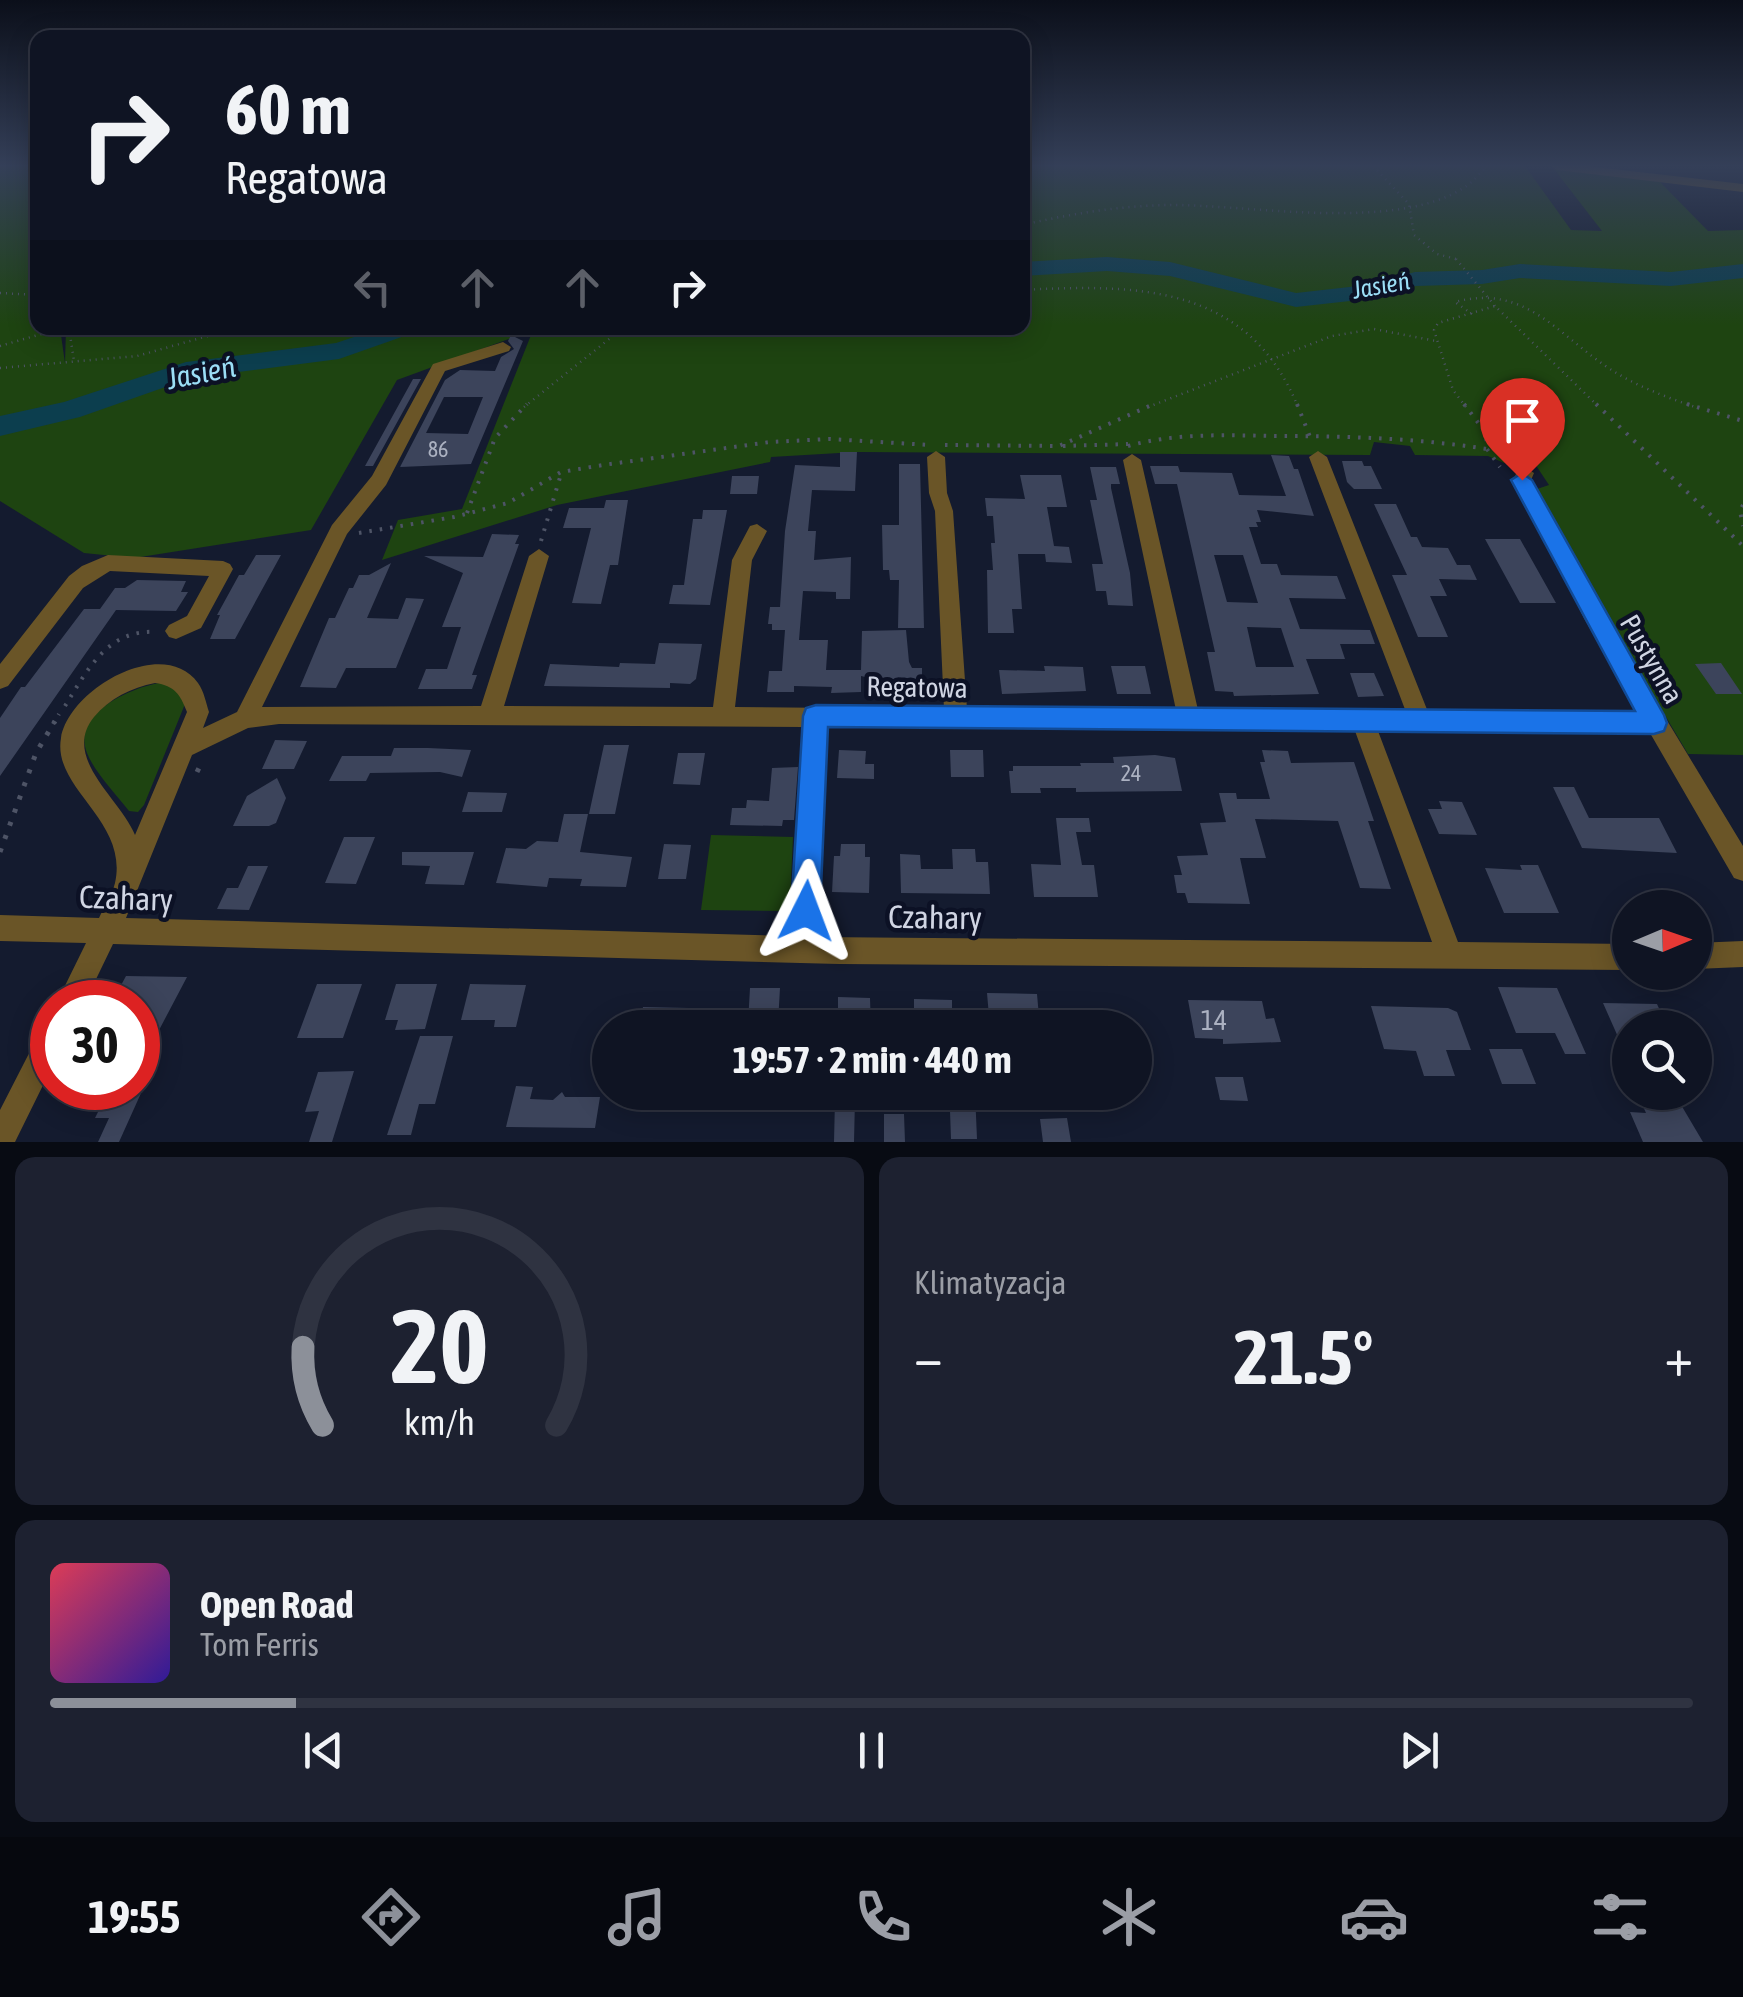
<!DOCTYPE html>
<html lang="pl">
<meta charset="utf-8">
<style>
:root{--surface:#0f1423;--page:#1d2130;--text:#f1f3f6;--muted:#9b9ea6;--line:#2f3341;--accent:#8c9099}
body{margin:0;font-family:"Asap Condensed",sans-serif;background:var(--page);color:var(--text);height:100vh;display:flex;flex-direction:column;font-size:38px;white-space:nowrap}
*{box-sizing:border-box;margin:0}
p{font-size:32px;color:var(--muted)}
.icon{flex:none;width:55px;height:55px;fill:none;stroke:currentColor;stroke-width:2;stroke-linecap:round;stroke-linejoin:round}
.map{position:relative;height:1142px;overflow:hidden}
.panel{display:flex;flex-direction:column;gap:15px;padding:15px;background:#080b13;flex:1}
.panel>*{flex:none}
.guide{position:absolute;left:30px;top:30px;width:1000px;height:305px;border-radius:20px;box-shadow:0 5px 25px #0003,0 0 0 2px var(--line);background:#0f1423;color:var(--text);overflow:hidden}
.needle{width:65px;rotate:88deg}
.tools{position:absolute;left:1612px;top:890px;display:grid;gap:20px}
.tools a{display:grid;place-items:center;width:100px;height:100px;border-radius:50%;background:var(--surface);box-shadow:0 5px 25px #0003,0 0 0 2px var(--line);font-size:50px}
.speed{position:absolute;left:30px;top:980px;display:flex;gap:20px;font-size:50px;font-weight:700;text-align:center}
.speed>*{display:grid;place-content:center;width:130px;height:130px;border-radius:50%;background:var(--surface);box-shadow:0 5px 25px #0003,0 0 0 2px var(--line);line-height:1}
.speed .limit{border:15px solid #d22;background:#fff;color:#111}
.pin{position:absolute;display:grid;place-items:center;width:85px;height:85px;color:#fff;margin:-102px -42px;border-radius:50% 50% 50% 0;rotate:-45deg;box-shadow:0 0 10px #0007}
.pin .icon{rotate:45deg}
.me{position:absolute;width:110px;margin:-55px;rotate:3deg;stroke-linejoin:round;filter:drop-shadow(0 0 8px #0008)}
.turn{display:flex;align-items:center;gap:35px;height:210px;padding:0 30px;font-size:45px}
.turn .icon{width:130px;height:130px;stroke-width:2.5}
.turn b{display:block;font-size:70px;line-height:85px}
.lanes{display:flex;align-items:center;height:95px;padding:0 30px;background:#0003;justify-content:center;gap:50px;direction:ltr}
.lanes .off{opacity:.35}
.big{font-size:75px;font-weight:700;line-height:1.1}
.panel .tile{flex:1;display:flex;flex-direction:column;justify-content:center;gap:15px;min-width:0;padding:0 35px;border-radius:20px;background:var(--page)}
.panel .dial{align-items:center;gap:0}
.dial svg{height:260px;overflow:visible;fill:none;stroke:var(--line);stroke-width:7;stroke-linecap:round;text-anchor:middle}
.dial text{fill:var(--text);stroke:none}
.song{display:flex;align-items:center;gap:30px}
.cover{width:120px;height:120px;border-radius:15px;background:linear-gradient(135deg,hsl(350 70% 55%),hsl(250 70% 35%))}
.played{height:10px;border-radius:5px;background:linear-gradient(90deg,var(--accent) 15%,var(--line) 15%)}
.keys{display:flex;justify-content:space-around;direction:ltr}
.heat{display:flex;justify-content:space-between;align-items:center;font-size:55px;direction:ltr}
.panel .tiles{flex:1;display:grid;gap:15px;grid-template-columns:1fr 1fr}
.tile:last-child{grid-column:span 2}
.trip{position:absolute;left:592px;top:1010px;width:560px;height:100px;border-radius:50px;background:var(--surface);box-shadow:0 5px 25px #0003,0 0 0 2px var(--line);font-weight:700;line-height:100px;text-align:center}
.tabs{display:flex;height:160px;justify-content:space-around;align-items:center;background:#06080e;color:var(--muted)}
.tabs .icon{width:70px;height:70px}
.tabs .selected{color:var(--accent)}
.tabs b{font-size:45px;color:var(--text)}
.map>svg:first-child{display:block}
</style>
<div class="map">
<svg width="1743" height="1142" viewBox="0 0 1743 1142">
<rect width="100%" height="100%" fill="#141b2f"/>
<path fill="#1e4411" d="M0,166H37L38,328H60L65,363L66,328H1022L1023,166H1525L1571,230L1602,231L1554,169L1660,182L1708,231L1743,230V755L1688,754L1583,577L1537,489L1549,485L1535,464L1504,463L1488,456L1415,455L1410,446L1374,442L1370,455L856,452L771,457L770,462L557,505L382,560L398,520L462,509L533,330L397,380L311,530L134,558L84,553L0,501Z
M159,683L174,687L185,704L144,805L138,812L129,811C116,794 95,773 87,753C71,713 131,688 159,683Z
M711,835L793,837L790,902L782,911L701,910Z"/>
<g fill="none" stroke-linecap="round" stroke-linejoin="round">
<path fill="#0c3e4e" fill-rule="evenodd" d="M1107,257L1170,262L1296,293L1367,285L1415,272L1482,270L1520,264L1671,272L1743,264V278L1671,286L1520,278L1482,284L1416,286L1368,299L1296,307L1170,276L1107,271L1022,276V262Z
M381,328H417L413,333L339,359L191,378L80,417L0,436V416L64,402L186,362L336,343Z"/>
</g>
<path fill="#3c445b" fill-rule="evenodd" d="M511,335L523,341L471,464L400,467L445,380L460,370L495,371L501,357L514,349L508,341ZM444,397H483L468,434L426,433Z
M413,379H421L373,466H365Z
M840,452H857L855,491L812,490L808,531H816L814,560L851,557L850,599H836V592L803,591L799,640H828L826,670H861L862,631L906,630L909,662L912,668H922V693H891V683L861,676V692L831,693L832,687L794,686V692H767L769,671H782L785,630H772V624H768L770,607H780L785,531L795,465L840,467Z
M1271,455L1289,456L1294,469H1298L1314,516L1257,510L1261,522H1256L1258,527H1249L1261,564H1277L1281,575L1337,576L1346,599L1289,598L1300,629L1370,630L1375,644H1340L1345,659H1306L1319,694L1234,696L1233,692L1215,691L1207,652H1215L1177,484H1155L1150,466H1178L1180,472L1232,473L1239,495L1286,496ZM1214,555H1243L1258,603L1227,602ZM1247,627L1281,628L1294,667H1256Z
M1342,461H1362L1364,466H1371L1382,489H1354L1347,482Z
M899,464H920L924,628H898L899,580H890L889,570H883L882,525H899Z
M1090,467H1116L1120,484H1111V488L1130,573L1133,606L1108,605L1106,591H1096L1092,564H1103L1090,500H1097Z
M1020,475H1061L1067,507H1047L1054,546L1069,547L1072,563L1046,562L1045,554H1018L1022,609H1012L1014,633H988L987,570H993L991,543H995L993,516H987L985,498L1025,499Z
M732,476H759L757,494H730Z
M606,500H628L618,565H610L601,604L572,603L591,528H563L569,508H604Z
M1374,504H1396L1411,537H1417L1422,547L1448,548L1457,565H1470L1477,580L1439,579L1447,596H1430L1448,637H1418L1392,575H1407Z
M703,510H727L710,605L669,604L673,585H684L693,519H702Z
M492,534L519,535L515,544H519L472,675H477L472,689H418L426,669H447L461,627H442L463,573L424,556L483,557Z
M1485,539H1520L1556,603H1520Z
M256,555H281L235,639H210L220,615H217L239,575H244Z
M391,563L367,618L398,619L406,598L424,599L396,668H346L336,688L300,687L329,618H335L349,588H353L359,575H369Z
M137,580L186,581L181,592H188L176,611L116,610L0,776V718L21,687H25L84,609H100L115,588H125Z
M659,643L702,644L696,679L690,684L670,683V688L544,686L550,664L619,667L620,663L655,664Z
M1721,663L1742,694H1716L1695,664Z
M1044,666L1083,667L1086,691L1002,694L999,670L1045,671Z
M1111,666H1145L1151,694H1117Z
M1350,673H1374L1384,696L1358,697Z
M275,740L307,741L294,769H262Z
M604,745H629L615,814H589Z
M394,748H428L471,750L462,777L440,772L370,773L366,781H329L342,756H391Z
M839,750L866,751L865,764H874V779L837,778Z
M950,750H983L984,777H951Z
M1262,750L1288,751L1291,763L1354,762L1374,821H1368L1391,889L1360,888L1338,821L1255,819L1266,858H1240L1250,904L1188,903L1185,893H1177L1174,875H1182L1177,856L1208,855L1200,823L1226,822L1219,793H1236L1237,799H1270L1260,762H1265Z
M678,753H705L700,785L673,784Z
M1155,755L1175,758L1182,791L1076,792V788H1040L1041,793H1011L1009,771H1013V766H1081L1080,763H1114L1113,757Z
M798,767L794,820H783L782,826L730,825L732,808H746L747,800L769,801L772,768Z
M277,778L286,798L276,823L269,826H233L247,796Z
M1553,787H1574L1589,818H1659L1677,853L1582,848Z
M468,792L507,793L502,812H462Z
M1439,801L1462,802L1477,835L1439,834L1428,809H1442Z
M564,814H588L580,852L632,857L626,887L580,886L582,879L549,878L547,887L496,883L506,848L526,849L537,841L558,842Z
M1056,818H1089L1091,832H1076L1082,865H1094L1098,897H1034L1031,864L1061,865Z
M344,837H375L356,884L325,883Z
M664,844L691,845L686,879H658Z
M841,844H865V857H870L869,893L832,892L834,856H840Z
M952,849H975L976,862H988L990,894L901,893L900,854L920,855L921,869H953Z
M402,852H474L464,885L425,884L430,866L402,865Z
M1520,865H1538L1559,913H1504L1485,868L1522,870Z
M248,866H268L249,910L217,909L227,888H238Z
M126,976L187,977L148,1051H160L119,1142H98L109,1118H95L104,1100L118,1099L124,1088H138V1002H112Z
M317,984H362L343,1038H297Z
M396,984H437L425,1029L395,1030L398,1020H385Z
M470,984L526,985L516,1027H494L495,1020H461Z
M1498,987L1557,988L1586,1054H1565L1555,1033H1516Z
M750,988H780L778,1023H748Z
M987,993L1037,994L1040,1028H990Z
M838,997L870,998L871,1028H838Z
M914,999L952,1000V1028H914Z
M1188,1000L1262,1001L1266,1019L1274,1018L1281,1042L1223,1044V1039L1195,1038Z
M1603,1003L1657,1004L1668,1028H1630V1064Z
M1371,1006L1448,1008L1457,1012L1471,1050H1446L1455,1076H1424L1416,1051L1384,1049Z
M643,1007L689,1008L687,1028H640Z
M420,1036H453L435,1104H419L411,1135H387Z
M1489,1049H1522L1536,1084H1502Z
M354,1071L332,1142H309L319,1111L305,1112L318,1072Z
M1215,1077H1243L1248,1101L1220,1100Z
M516,1086L533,1087L530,1099L553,1100L562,1092L565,1097H600L595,1128L506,1127Z
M954,1092H975L977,1139H951L950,1111H955Z
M1652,1093H1674L1703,1142H1643L1630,1112L1646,1113L1639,1097L1654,1096Z
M835,1099H855L854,1142H834Z
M884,1114H904L905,1142H884Z
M1067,1118L1071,1142H1043L1040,1119Z"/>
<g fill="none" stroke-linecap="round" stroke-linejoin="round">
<path stroke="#4e5466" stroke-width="2.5" stroke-dasharray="1 5" stroke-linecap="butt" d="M1373,166L1409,204L1414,235L1437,254L1456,259
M1022,225C1070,214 1118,206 1167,205C1248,204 1395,233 1465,187C1473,182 1480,173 1487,166
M1022,290C1137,284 1248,284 1298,407
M0,293L38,295
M1472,314L1455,302C1525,283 1558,335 1610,369C1636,386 1666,397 1695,407
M69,328L74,361
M0,346L62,328
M0,368L137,356L236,328
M524,407L623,328
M1148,407L1332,336L1374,329L1436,341
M1466,407L1453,390L1434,330L1438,323L1495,306L1599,407"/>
<path stroke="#4e5466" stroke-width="4" stroke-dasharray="2.5 8" stroke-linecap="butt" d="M1297,404L1312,442
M1464,404L1486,433L1487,449L1500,467
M1596,404L1743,546
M1687,404L1743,421
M945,445L1059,446L1154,404
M1063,446L1128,444
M1128,446C1175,433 1225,435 1273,436C1344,436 1416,438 1487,449
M1743,505L1740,511L1743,526
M467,513L495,438L527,404
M359,533L454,517L508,503L561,472L603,465L770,442L829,439L930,445
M541,541L561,474
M65,706C88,669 108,629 156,632
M53,724L59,714"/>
<path stroke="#4e5466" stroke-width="5" stroke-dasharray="4 10" stroke-linecap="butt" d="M197,772L203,760
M0,852L36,753L55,721"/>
<path fill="#6a5527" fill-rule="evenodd" d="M1551,166H1587L1743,184V192L1557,170Z
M503,342L511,347L509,351L445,371L386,485L347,534L262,707L481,706L529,556L539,549L549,556L504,706L713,707L732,560L750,526L757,524L767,531L752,560L735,707L944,709L935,511L929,493L927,457L936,451L945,457L947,493L953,511L967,709L1176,710L1123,460L1132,454L1141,460L1198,710L1406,712L1309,457L1318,451L1327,457L1428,712L1639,713L1585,620L1513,480L1519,468L1525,467L1534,473L1531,480L1599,608L1743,846V881L1734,878L1650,733L1378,731L1458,942L1630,944V970L839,964L113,944L85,1002H57L86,943L0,941V915L99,918C104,907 112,895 115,883C129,820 52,789 61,738C69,689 163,635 198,683C204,691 206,703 209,712L203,728L237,712L332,525L372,476L433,364ZM155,683C175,686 180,694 187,712L135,835C120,798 61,758 94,717C110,698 131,688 155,683ZM279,724L804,727L791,936L126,918L192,755L248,728ZM827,727L1355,731L1432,942L817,937Z
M108,555L223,561L230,564L233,569L201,628L176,639L169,637L165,631L169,625L187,616L209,576L110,571L83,588L8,686L0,689V664L69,576L82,566Z
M1743,941V967L1695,969V943Z
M52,1024V1067L15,1142H0V1110L42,1028Z"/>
<path stroke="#4e5466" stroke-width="2.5" stroke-dasharray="1 5" stroke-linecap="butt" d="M1456,259L1495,306"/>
</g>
<linearGradient id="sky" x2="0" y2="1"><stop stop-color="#0b0f1a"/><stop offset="0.51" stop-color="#343f58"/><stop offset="1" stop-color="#343f58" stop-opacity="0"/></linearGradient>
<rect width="1743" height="325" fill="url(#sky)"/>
<path fill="#1a73e8" stroke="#114b97" stroke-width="2.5" d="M1522,473L1532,480L1664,715L1667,723L1664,731L1654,734L828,727L820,911L816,921L806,926L795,921L791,911L803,716L806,708L816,705L1635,711L1511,480Z"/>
<g text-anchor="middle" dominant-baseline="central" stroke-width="9" stroke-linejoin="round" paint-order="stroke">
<g font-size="22" fill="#abb1c1">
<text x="438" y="449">86</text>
<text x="1131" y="773">24</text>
</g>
<g font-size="25" font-style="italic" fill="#9bdef6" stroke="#0c1125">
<text transform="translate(1381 285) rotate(-10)">Jasień</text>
</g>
<g font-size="28" fill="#d0d5e3" stroke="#0c1125">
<text transform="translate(1652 659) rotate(60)">Pustynna</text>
<text transform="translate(917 687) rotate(1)">Regatowa</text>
</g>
<g font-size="28" fill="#abb1c1">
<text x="1214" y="1020">14</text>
</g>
<g font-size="30" font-style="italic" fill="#9bdef6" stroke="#0c1125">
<text transform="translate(201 372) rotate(-11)">Jasień</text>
</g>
<g font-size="32" fill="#d0d5e3" stroke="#0c1125">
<text transform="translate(126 898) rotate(2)">Czahary</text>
<text transform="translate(935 917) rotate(1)">Czahary</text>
</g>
</g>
</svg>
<div class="tools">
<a><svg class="needle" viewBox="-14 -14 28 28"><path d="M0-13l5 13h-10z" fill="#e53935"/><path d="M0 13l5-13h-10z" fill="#9b9ea6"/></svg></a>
<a><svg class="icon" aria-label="search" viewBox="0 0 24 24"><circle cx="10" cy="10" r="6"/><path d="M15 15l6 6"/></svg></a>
</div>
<div class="speed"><div class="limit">30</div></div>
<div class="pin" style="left:1522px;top:480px;background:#d93025"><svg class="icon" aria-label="arrive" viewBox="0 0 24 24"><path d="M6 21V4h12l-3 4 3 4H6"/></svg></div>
<svg class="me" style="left:806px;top:911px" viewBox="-20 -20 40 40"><path d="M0-17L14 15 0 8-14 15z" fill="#1a73e8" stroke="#fff" stroke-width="4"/></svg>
<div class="trip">19:57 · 2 min · 440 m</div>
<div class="guide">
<div class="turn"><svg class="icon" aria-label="right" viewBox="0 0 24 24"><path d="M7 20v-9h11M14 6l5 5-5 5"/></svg><div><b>60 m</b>Regatowa</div></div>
<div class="lanes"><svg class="icon off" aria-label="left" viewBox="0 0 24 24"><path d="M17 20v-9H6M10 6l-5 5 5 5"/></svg><svg class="icon off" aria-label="ahead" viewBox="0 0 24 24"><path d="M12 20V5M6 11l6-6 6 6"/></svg><svg class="icon off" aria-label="ahead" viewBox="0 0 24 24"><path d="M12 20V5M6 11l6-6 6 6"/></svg><svg class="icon" aria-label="right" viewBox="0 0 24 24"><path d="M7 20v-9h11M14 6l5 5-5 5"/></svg></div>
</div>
</div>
<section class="panel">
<div class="tiles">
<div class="tile dial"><svg viewBox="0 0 100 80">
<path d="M14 69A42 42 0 1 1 86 69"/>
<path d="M14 69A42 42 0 0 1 8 45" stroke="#8c9099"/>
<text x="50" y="56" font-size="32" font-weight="700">20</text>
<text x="50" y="72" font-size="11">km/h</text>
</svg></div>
<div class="tile"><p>Klimatyzacja</p>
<div class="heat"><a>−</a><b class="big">21.5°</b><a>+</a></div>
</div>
<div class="tile">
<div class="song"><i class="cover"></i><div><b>Open Road</b><p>Tom Ferris</p></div></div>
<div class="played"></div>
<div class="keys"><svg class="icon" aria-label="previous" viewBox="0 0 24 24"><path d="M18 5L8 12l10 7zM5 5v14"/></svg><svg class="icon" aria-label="pause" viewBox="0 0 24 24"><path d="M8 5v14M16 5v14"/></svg><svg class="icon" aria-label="next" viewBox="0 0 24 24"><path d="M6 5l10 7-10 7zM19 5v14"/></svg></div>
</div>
</div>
</section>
<nav class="tabs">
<b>19:55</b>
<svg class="icon selected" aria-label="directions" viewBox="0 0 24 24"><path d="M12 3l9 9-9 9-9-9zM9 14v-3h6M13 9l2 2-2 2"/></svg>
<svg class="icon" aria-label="music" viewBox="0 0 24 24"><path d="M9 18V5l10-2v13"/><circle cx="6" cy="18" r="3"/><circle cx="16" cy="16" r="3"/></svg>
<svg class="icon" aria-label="phone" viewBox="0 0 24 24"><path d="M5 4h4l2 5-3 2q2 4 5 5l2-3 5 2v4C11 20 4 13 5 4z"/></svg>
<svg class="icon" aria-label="climate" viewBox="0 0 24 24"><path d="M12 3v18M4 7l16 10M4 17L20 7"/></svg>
<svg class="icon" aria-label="car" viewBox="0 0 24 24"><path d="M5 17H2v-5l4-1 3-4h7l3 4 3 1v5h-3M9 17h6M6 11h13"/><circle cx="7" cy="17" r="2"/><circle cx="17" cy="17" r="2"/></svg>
<svg class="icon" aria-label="filters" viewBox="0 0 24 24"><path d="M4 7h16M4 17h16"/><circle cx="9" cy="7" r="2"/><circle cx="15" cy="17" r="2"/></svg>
</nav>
